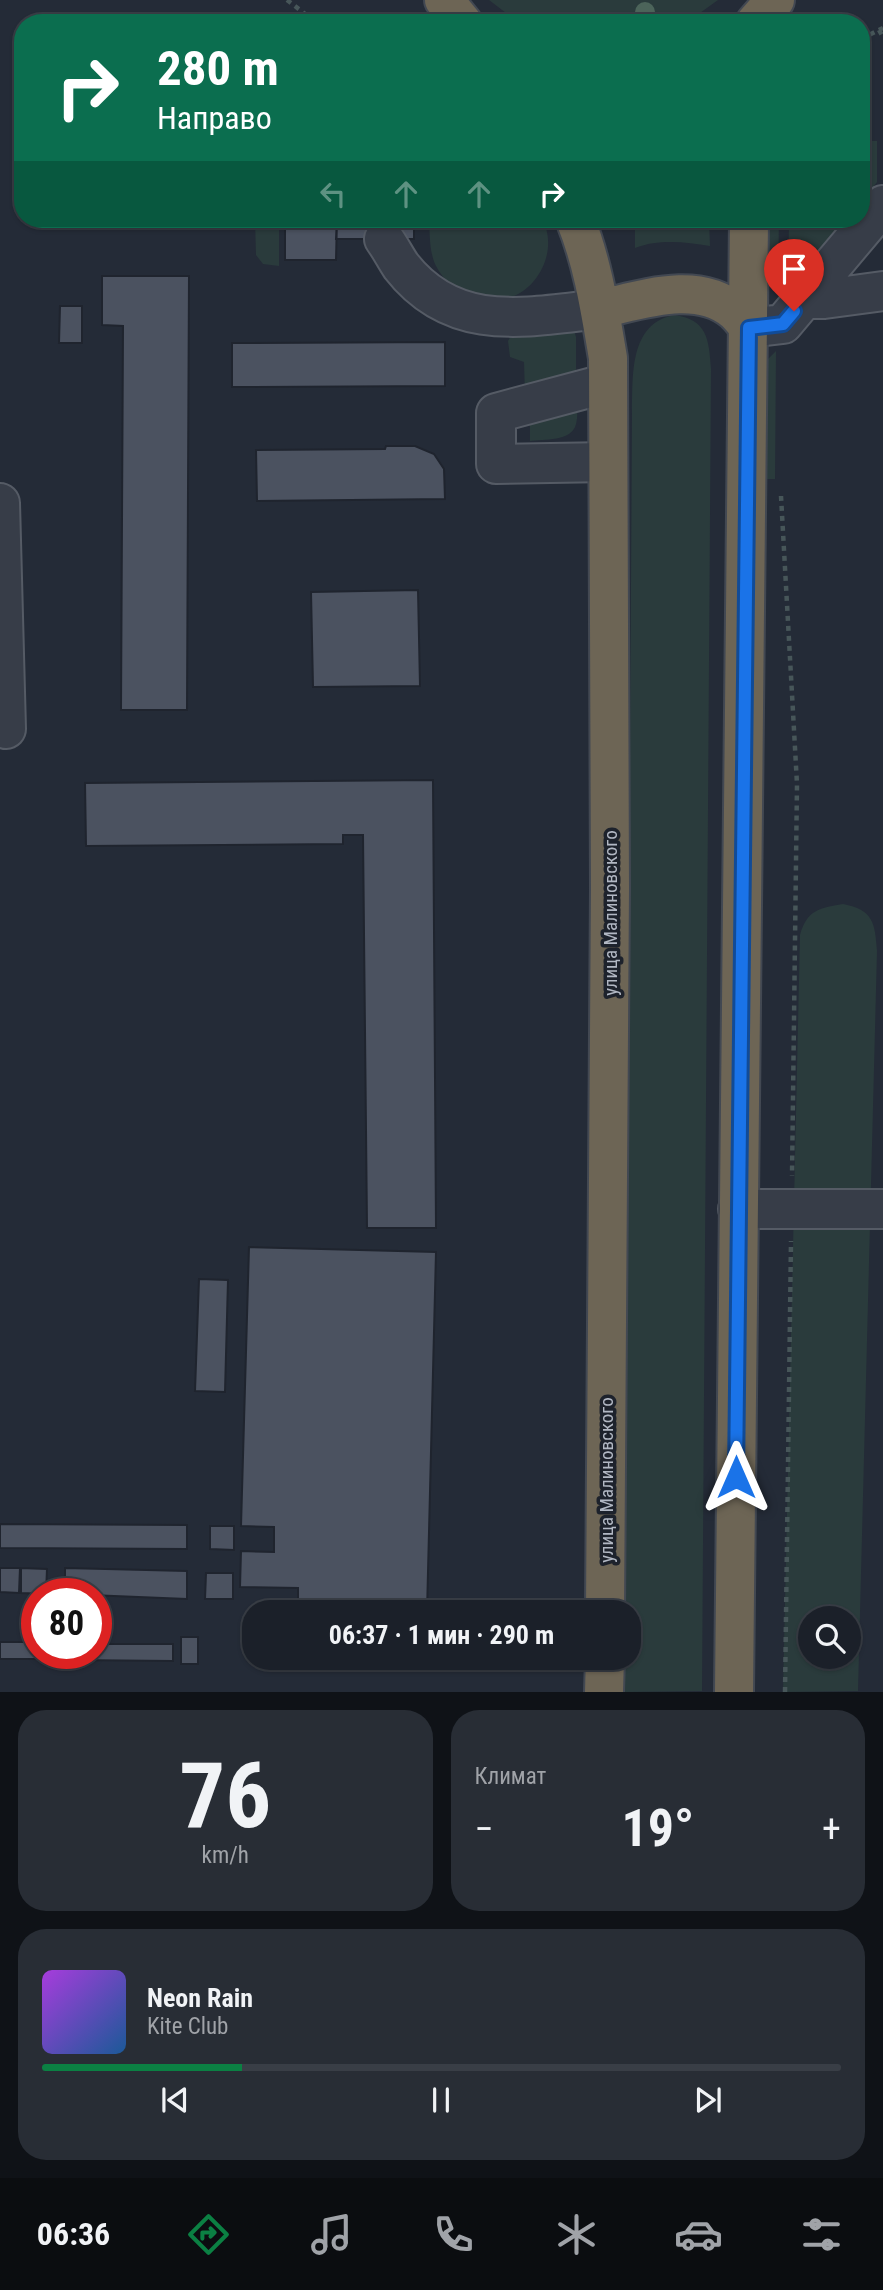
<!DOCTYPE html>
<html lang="ru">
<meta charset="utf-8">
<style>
:root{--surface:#1b2029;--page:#282d35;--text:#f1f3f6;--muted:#a0a3a8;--line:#393e46;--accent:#0b8043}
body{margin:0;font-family:"Roboto Condensed",sans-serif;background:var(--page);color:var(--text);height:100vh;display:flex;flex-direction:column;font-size:26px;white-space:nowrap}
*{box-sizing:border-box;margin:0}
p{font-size:23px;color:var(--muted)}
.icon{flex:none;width:38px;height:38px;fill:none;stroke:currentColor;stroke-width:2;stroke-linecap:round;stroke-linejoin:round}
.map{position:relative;height:1692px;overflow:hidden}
.drawer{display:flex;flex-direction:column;gap:18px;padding:18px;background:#0f1217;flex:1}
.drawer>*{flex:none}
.banner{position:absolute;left:14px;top:14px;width:856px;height:214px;border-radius:28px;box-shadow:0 2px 5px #0004,0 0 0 2px var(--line);background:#0b6e4f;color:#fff;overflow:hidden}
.tools{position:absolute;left:798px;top:1606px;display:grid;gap:14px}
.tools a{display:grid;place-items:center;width:63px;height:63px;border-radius:50%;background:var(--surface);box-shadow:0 2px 5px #0004,0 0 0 2px var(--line);font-size:35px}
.speed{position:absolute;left:21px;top:1578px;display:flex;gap:14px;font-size:35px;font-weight:700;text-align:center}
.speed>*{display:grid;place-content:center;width:91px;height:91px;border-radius:50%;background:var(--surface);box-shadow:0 2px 5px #0004,0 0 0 2px var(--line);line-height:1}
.speed .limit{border:10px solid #d22;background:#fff;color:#111}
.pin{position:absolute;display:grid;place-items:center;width:60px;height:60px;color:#fff;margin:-72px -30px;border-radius:50% 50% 50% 0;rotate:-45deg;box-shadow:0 0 7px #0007}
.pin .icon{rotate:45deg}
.me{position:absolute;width:77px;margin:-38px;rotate:0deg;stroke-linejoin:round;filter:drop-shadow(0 0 5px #0008)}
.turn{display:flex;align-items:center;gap:24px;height:147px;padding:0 28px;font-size:32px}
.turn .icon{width:91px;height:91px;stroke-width:2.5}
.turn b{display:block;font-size:49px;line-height:60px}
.lanes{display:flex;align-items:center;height:66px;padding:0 28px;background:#0003;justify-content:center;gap:35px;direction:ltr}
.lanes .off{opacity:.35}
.big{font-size:52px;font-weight:700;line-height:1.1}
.drawer .widget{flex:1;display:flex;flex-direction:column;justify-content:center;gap:10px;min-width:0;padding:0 24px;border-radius:28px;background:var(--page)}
.drawer .dial{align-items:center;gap:0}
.dial b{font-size:91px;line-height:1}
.song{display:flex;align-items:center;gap:21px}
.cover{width:84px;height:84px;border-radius:10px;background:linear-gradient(135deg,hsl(280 70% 55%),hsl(210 70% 35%))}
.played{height:7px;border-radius:4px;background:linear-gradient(90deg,var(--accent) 25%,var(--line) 25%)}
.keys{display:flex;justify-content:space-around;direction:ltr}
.heat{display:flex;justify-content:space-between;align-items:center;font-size:38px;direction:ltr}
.drawer .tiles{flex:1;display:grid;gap:18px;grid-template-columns:1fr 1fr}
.widget:last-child{grid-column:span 2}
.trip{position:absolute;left:242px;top:1600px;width:399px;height:70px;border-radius:28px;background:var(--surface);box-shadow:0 2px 5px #0004,0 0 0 2px var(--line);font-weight:700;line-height:70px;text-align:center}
.menu{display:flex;height:112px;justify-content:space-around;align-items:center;background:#0b0d10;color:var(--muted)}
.menu .icon{width:49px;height:49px}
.menu .on{color:var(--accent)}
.menu b{font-size:32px;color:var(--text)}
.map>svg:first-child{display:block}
</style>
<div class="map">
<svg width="883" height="1692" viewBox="0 0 883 1692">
<rect width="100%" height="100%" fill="#242b37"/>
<path fill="#2a3b3c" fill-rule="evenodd" d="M489,0H718L686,23H519Z
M861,141H877V182L861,202Z
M429,219H449V225H455V219H475V220L542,219C559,248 539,292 505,299C491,301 481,296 468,292C453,287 444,281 436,266C429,252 430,234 429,219Z
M635,219H709L710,246C685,242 659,239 635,248Z
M765,219H779L778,284L766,279Z
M789,219H847L788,290Z
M255,220H264V228H279V266L263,264L256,255Z
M674,315C707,319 709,339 711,369L702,1691L625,1692V1657H628V1612H625L632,412C633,375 629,324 674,315Z
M573,327L576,337V379L525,395L524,362L510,357L508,341L514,331Z
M776,351L775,479H765L766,361Z
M577,401C577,408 578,417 576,424C572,442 543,439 530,441V417Z
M843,904C873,910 875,922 877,951L858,1691L783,1692L800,935C807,910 819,908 843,904ZM810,1619H849V1657H810Z"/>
<path fill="#4b5260" stroke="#1f242e" stroke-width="2" d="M285,219H337L336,260H285Z
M337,219H414V239H336Z
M102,276H189L187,710H121L123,326L102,325Z
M60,306H82V343H59Z
M445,342V386L232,387V343Z
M386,446H415L434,454L444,469L445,499L257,501L256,450L385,449Z
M418,590L420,686L313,687L311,592Z
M433,780L436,1228H367L363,835H343V844L86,846L85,783Z
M249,1247L436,1252L427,1612H298V1588L240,1587L241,1551L274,1552V1527L241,1526Z
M199,1279L228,1280L225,1392L195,1391Z
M0,1524L187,1525V1549L0,1548Z
M210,1526H234V1550L210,1549Z
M0,1568H20L19,1593L0,1592Z
M21,1568L47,1569L46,1594L21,1593Z
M65,1568L187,1571V1599L65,1594Z
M206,1573H233V1599H205Z
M181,1637H198V1664H181Z
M0,1642H37V1654H44V1659H0Z
M96,1644H173V1661L69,1660V1654H96Z"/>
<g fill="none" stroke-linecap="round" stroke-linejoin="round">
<g stroke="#555b65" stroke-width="42">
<path id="minor" d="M384,239C390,247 395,257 401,266C454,334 526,317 600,309
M805,299H824L883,291
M749,328L783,324L883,205
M608,383L496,413V464L608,462
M0,503L6,729
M738,1209H883"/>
</g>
<g stroke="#424852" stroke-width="42">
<path id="highway" d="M444,0L463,23
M755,23L775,0
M575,219C593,263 600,311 608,358L610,888L605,1612
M600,309C642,300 697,280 734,311C739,315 744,322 749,328
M604,1692L605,1657
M734,1692L749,219"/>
</g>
<path stroke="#475659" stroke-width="4.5" stroke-dasharray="5 5" stroke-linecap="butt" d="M287,0L317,23
M879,30L883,37
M861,39L883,28
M781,496L797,784L792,1176
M785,1692L791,1241"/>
<use href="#minor" stroke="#373d48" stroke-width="38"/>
<use href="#highway" stroke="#6d6555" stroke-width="38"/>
</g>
<circle fill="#4c645a" cx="645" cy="12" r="10"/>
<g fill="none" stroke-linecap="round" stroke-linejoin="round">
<g stroke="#114b97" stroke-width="18">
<path id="route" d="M736,1477L749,328L783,324L794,311"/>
</g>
<use href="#route" stroke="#1a73e8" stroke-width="12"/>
</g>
<g text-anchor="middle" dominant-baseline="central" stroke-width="7" stroke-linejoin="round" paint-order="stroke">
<g font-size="19" fill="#b2b8c4" stroke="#1d222c">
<text transform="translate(610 913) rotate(-90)">улица Малиновского</text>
<text transform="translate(606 1480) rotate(-90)">улица Малиновского</text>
</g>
</g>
</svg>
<div class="tools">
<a><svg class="icon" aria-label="search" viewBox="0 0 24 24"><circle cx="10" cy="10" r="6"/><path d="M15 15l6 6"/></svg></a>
</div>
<div class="speed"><div class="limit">80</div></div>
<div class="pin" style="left:794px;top:311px;background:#d93025"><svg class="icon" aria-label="arrive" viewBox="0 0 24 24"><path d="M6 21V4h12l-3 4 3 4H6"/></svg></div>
<svg class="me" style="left:736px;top:1477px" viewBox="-20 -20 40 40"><path d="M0-17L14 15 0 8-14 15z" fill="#1a73e8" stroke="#fff" stroke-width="4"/></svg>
<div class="trip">06:37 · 1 мин · 290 m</div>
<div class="banner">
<div class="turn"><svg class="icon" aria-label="right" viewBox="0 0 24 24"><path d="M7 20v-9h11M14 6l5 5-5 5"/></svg><div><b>280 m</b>Направо</div></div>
<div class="lanes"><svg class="icon off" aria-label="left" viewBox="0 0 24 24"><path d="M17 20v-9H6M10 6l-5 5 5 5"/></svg><svg class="icon off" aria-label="ahead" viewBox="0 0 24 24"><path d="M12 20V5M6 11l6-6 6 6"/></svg><svg class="icon off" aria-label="ahead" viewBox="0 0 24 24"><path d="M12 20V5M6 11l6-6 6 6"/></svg><svg class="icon" aria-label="right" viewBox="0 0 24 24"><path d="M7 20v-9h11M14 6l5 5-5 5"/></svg></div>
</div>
</div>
<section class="drawer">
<div class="tiles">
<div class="widget dial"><b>76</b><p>km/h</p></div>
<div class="widget"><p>Климат</p>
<div class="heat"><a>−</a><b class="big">19°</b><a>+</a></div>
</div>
<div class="widget">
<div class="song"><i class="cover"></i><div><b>Neon Rain</b><p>Kite Club</p></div></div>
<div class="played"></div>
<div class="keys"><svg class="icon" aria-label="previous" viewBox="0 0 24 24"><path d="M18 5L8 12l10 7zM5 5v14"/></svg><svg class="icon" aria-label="pause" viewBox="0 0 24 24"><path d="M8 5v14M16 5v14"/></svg><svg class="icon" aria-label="next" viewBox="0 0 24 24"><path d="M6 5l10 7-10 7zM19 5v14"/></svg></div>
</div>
</div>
</section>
<nav class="menu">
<b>06:36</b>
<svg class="icon on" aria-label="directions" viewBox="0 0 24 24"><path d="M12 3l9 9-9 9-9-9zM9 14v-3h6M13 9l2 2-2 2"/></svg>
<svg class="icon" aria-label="music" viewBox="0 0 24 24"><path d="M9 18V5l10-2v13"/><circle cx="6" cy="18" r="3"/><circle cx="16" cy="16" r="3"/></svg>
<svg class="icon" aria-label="phone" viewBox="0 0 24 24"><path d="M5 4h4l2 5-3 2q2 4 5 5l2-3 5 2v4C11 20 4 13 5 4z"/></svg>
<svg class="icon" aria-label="climate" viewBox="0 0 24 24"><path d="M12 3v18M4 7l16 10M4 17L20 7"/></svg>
<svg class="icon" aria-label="car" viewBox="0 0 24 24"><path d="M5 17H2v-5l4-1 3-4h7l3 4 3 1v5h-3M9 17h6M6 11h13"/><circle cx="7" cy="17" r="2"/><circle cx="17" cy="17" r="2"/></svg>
<svg class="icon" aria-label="filters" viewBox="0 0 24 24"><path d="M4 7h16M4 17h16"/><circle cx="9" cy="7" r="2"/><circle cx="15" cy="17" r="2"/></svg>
</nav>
